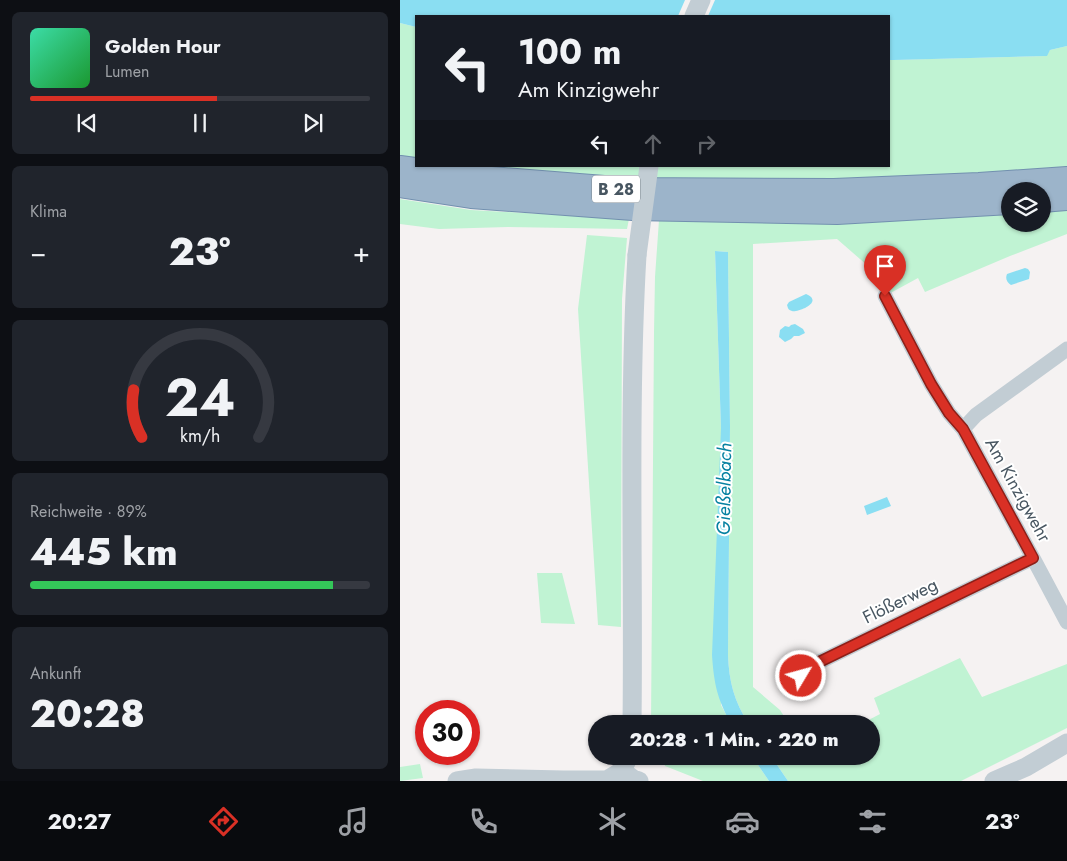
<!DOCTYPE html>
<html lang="de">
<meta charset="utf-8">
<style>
:root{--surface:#171b24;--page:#20242c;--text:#f1f3f6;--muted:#9ea1a6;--line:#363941;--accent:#d93025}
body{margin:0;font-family:Jost,sans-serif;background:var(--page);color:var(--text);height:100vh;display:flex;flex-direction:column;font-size:19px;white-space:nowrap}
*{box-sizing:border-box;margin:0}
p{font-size:16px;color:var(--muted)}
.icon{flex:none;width:28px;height:28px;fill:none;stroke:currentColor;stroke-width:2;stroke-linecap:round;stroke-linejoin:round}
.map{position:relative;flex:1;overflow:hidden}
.details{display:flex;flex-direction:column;gap:12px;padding:12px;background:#0d0f14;width:400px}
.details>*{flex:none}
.top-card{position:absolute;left:15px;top:15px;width:475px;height:152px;border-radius:0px;box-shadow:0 1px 4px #0004;background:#171b24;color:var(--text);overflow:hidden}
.buttons{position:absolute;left:601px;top:182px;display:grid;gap:10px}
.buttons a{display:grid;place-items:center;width:50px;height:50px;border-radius:50%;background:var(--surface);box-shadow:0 1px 4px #0004;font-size:25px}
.speed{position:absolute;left:15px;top:700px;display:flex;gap:10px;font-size:25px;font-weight:700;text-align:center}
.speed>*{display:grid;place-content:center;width:65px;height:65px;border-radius:50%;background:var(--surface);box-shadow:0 1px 4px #0004;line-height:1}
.speed .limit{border:8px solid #d22;background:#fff;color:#111}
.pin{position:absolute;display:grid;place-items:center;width:42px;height:42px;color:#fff;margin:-51px -21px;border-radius:50% 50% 50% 0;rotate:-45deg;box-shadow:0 0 5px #0007}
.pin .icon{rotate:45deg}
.me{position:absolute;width:55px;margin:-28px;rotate:53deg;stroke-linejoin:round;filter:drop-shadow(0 0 4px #0008)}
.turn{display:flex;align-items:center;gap:18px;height:105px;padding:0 20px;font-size:22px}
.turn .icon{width:65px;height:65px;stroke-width:2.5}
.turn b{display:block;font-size:35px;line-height:42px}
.lanes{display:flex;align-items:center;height:48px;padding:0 20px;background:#0003;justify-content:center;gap:25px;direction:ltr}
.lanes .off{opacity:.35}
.big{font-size:38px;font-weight:800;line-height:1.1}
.details .tile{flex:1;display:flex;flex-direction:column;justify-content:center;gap:8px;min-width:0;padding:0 18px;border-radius:8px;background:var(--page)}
.details .dial{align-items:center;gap:0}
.dial svg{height:130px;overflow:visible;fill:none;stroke:var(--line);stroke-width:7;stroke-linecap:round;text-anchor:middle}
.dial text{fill:var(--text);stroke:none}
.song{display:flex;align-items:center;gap:15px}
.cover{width:60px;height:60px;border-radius:8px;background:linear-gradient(135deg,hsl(160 70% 55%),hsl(130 70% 35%))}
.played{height:5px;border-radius:2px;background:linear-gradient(90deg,var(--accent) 55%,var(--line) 55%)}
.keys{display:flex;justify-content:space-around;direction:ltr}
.heat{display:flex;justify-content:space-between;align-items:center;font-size:28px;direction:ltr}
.charge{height:8px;border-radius:4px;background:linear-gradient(90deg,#34c759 89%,var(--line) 0)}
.trip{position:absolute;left:188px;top:715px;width:292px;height:50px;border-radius:25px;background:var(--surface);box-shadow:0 1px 4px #0004;font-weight:800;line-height:50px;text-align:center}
.tabs{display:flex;height:80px;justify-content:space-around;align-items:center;background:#090b0e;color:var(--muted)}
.tabs .icon{width:35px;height:35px}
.tabs .current{color:var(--accent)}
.tabs b{font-size:22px;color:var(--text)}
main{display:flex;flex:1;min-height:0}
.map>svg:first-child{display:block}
</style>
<main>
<section class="details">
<div class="tile">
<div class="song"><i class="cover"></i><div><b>Golden Hour</b><p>Lumen</p></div></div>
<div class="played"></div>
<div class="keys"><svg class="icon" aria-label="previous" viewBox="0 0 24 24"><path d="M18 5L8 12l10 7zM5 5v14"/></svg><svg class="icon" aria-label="pause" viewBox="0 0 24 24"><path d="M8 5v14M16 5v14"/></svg><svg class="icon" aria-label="next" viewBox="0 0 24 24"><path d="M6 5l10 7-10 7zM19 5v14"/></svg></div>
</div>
<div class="tile"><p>Klima</p>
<div class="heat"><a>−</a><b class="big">23°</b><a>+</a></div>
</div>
<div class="tile dial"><svg viewBox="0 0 100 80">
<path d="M14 69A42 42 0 1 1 86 69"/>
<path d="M14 69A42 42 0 0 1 9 40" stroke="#d93025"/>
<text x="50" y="56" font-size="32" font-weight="700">24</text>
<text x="50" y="72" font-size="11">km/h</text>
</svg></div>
<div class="tile"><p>Reichweite · 89%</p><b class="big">445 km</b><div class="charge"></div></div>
<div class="tile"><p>Ankunft</p><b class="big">20:28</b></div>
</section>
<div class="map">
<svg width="667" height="781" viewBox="0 0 667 781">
<rect width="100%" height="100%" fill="#f5f2f2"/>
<path fill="#c0f3d3" d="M0,23L16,27V159L0,157Z
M667,46V168L574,177L426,180L230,179L69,166H489V60L646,56L650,50Z
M0,199L71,210L229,219L227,229L108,227L39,229L0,224Z
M667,209V234L610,256L525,292L518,278L485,296L468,266L437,239L353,244V687L380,710L389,724H349C334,702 329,681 328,655L330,426L328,252L315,251L321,428V705L331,724H251L254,332L255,277L259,220L330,222L416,221L610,214V224H642L643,212Z
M187,235L227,238L222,299L221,627L198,625L178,309Z
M137,573H162L175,624L141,623Z
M560,658L582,697L667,664V728L561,781H388L371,756H471V724H461L480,714L474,698Z
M262,756H352L369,781H303L265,766Z
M20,764L23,778L0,781V767Z"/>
<path fill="#8adef2" d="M0,0H667V46L650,50L647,56L494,60H489V16H16V27L0,23Z
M315,251L328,252L330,426L328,655C329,681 334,702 349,724H331C317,698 314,684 312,655L321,428Z
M625,268L628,269L630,272L629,279L611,285C607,282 605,279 607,274Z
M406,294C425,302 397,313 392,311C388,310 388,308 387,305L389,302Z
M395,324L403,329L405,333L399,336H394L391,339L385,342L379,337L380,330L385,326L389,327L391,325Z
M487,497L491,506L467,515L464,506Z
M352,756H371L388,781H369Z"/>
<path fill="#f5f2f2" d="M285,0H315L308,16H278Z"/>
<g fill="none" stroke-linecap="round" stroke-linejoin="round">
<g stroke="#7290af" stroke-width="26">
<path id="trunk" d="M0,168L66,177L229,190L434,191L579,185L667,179
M0,185L71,196L233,208L437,212L610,202
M642,200L667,198"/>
</g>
<path stroke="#c2cdd4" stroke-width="15" d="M485,296L531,384L549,413L563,429
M667,349L576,415L563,429L633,558L667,622
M389,687L413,665L633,558"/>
<path stroke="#c2cdd4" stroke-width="19" d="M294,16L301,0
M232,724C234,567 228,411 237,255
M222,771L233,779L239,781
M57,781L76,778L163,780H207L222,771L229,756
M594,781L626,767L667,743"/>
<use href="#trunk" stroke="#9cb4ca" stroke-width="24"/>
<path stroke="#c2cdd4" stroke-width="19" d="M237,255L249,166"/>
</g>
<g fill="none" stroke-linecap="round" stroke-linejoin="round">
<g stroke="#8d1f18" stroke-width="12">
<path id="route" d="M401,676L413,665L633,558L563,429L549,413L531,384L485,296"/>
</g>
<use href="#route" stroke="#d93025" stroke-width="9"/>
</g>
<g text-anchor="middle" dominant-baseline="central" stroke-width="4" stroke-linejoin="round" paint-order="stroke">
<rect fill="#fff" stroke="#7f8990" stroke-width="1" x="192" y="175.5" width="48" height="27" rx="4"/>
<g font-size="16" font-weight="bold" fill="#485661">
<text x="216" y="189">B 28</text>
</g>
<g font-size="18" fill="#485661" stroke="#fff">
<text transform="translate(618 490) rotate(61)">Am Kinzigwehr</text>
<text transform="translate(500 601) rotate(-26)">Flößerweg</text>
</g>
<g font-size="19" font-style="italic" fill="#0581a1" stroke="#fff">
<text transform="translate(324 489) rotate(-89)">Gießelbach</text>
</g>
</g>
</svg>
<div class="buttons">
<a><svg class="icon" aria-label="layers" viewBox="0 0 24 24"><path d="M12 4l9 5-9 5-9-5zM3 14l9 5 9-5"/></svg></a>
</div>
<div class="speed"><div class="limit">30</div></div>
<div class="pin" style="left:485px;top:296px;background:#d93025"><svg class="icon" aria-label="arrive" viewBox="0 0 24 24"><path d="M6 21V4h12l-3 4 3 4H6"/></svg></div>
<svg class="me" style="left:401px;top:676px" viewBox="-20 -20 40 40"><circle r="17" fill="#d93025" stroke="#fff" stroke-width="3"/><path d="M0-11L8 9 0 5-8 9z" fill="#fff"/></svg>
<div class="trip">20:28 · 1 Min. · 220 m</div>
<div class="top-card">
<div class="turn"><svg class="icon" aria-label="left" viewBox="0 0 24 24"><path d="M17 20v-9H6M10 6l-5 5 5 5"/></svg><div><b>100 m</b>Am Kinzigwehr</div></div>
<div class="lanes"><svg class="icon" aria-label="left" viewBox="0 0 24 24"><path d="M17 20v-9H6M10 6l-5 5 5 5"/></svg><svg class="icon off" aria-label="ahead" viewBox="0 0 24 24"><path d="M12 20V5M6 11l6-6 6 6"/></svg><svg class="icon off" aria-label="right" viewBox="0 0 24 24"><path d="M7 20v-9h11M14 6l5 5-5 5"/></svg></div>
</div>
</div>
</main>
<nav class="tabs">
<b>20:27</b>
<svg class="icon current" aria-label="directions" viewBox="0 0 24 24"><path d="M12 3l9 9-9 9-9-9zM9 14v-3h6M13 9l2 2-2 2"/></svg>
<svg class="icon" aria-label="music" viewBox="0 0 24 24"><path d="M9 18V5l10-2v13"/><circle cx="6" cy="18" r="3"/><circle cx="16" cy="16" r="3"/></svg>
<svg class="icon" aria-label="phone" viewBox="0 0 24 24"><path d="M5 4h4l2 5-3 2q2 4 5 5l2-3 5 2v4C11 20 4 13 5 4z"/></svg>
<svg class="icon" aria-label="climate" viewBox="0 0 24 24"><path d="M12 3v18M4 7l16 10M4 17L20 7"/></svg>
<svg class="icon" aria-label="car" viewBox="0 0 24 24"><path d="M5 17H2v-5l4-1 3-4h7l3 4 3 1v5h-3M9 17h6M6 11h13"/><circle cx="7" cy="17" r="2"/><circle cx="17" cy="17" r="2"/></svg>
<svg class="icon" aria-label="filters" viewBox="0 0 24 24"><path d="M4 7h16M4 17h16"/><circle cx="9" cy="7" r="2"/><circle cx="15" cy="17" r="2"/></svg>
<b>23°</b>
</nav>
